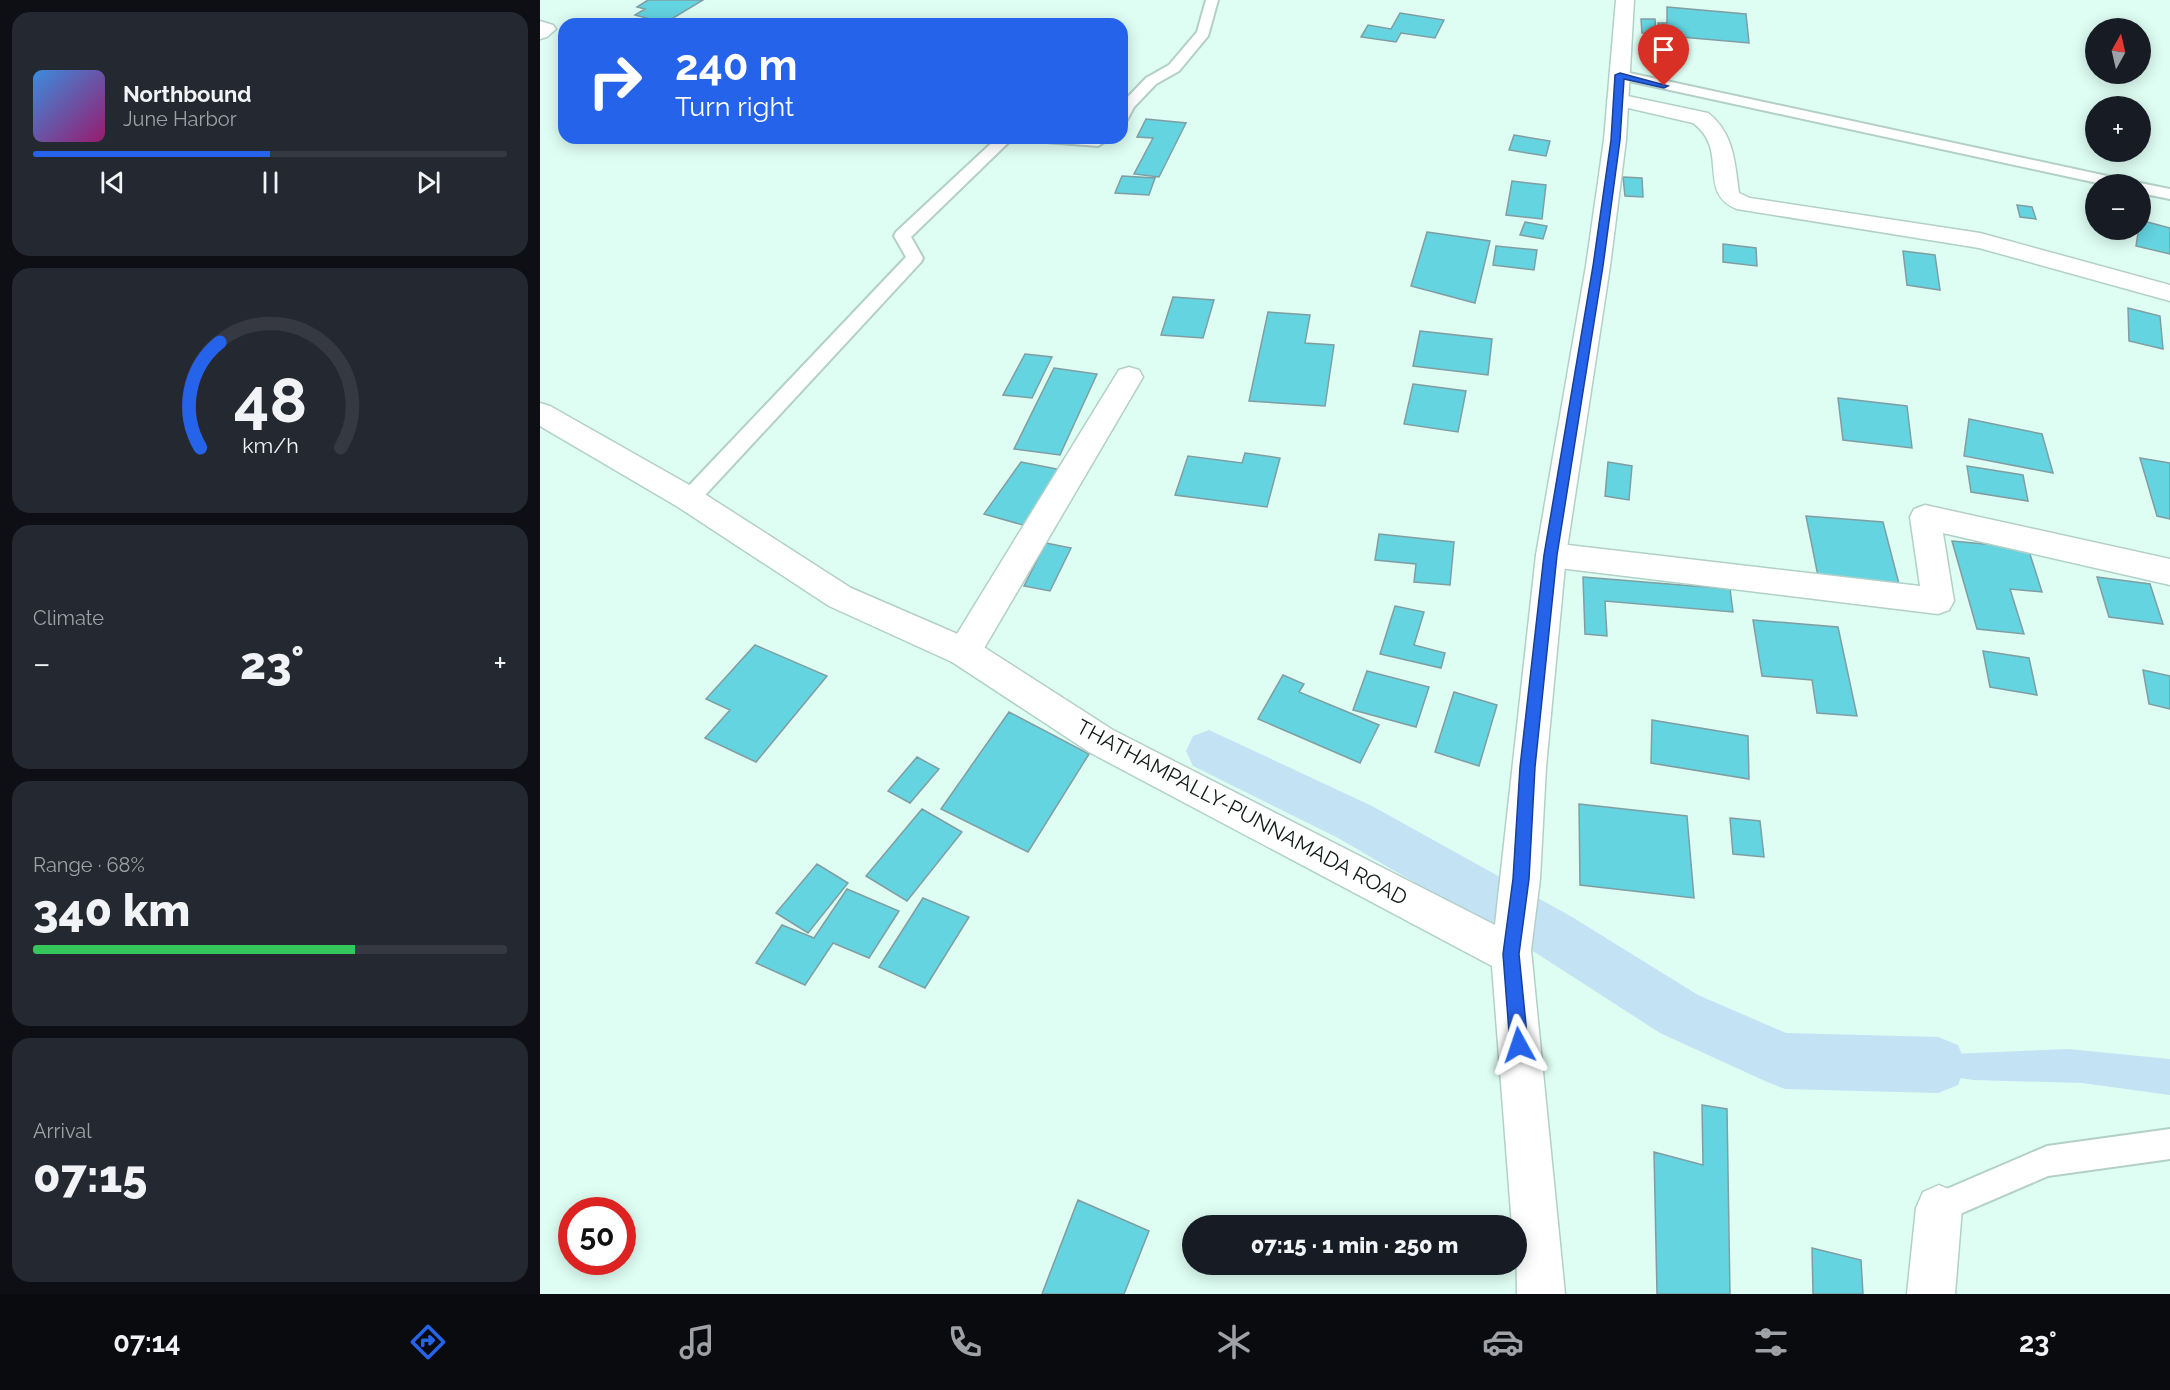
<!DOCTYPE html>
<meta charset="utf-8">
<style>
:root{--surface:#171b24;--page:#242831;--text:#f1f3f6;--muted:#9ea1a6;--line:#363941;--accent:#2563eb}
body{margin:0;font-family:Raleway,sans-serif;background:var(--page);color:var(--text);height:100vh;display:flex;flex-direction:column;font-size:22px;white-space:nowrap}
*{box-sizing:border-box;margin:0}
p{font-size:20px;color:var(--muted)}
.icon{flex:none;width:33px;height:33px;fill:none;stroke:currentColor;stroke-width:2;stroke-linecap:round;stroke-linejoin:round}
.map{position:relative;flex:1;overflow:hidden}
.drawer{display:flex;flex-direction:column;gap:12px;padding:12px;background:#0d0f14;width:540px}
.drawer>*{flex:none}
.top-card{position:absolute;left:18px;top:18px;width:570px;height:126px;border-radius:18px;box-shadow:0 3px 15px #0003;background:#2563eb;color:#fff;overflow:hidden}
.needle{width:39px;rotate:8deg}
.fabs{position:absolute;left:1545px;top:18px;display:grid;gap:12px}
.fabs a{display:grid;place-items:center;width:66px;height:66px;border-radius:50%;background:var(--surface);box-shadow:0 3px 15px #0003;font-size:30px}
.speed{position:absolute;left:18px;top:1197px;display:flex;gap:12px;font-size:30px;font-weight:700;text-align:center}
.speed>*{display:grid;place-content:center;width:78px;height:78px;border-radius:50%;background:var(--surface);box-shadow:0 3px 15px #0003;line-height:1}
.speed .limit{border:9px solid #d22;background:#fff;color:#111}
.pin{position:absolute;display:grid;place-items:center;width:51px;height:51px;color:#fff;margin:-62px -26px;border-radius:50% 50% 50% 0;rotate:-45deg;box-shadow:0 0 6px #0007}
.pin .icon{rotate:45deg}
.me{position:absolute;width:66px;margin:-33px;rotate:355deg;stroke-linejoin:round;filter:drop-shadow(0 0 4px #0008)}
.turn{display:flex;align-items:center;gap:21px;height:126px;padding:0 18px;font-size:27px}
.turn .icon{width:78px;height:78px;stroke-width:2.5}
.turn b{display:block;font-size:42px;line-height:51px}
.big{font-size:45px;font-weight:800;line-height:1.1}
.drawer .card{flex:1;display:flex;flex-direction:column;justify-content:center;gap:9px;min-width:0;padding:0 21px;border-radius:18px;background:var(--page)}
.drawer .dial{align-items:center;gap:0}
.dial svg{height:156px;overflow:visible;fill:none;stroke:var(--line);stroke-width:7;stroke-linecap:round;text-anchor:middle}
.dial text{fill:var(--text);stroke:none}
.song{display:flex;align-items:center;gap:18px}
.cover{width:72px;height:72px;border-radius:9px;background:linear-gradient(135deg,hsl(210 70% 55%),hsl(320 70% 35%))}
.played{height:6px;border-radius:3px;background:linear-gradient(90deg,var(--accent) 50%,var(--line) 50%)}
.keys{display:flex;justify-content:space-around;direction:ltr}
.heat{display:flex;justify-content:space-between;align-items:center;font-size:33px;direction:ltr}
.charge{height:9px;border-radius:4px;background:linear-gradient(90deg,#34c759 68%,var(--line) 0)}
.trip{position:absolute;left:642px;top:1215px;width:345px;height:60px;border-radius:30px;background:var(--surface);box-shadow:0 3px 15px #0003;font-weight:800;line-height:60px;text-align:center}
.menu{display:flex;height:96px;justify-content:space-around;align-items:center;background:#090b0e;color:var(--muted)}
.menu .icon{width:42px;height:42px}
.menu .active{color:var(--accent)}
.menu b{font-size:27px;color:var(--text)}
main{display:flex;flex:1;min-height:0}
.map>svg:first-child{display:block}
</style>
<main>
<section class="drawer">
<div class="card">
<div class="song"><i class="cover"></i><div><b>Northbound</b><p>June Harbor</p></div></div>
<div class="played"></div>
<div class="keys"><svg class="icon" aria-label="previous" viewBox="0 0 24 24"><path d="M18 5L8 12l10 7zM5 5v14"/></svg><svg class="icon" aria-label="pause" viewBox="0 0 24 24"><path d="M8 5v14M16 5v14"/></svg><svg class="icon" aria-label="next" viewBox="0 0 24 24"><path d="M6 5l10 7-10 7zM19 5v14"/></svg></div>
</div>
<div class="card dial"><svg viewBox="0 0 100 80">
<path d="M14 69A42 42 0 1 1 86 69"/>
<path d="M14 69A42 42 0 0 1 24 15" stroke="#2563eb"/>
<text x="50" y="56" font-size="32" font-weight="700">48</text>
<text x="50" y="72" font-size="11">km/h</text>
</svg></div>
<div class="card"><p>Climate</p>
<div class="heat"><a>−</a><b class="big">23°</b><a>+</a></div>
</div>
<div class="card"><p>Range · 68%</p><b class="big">340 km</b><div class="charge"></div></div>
<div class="card"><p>Arrival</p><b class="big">07:15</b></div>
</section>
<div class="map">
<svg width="1630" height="1294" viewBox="0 0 1630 1294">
<rect width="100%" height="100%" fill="#defdf3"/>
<path fill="#c3e2f4" d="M1528,1049L1630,1059V1095L1542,1083L1433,1080L1337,1065L1245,1061Z"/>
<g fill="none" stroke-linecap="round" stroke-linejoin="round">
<path fill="#c3e2f4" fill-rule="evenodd" d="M669,730L832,806L1032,917L1158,995L1246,1033L1398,1037L1418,1045L1426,1065L1418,1085L1398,1093L1245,1089L1225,1081L1120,1033L996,953L798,838L653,766L646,751L653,736Z"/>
</g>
<path fill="#63d4e0" stroke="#809ea2" stroke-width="1.5" d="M108,0H163L125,23L95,15L105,9L97,7Z
M1127,7L1206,14L1209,43L1118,35V23H1127Z
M860,13L904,20L895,38L861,33L856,42L821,37L828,25L851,29Z
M1101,19H1115L1116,34L1102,33Z
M606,119L646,123L619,177L594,174L613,138L597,137Z
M974,135L1010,141L1006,156L969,150Z
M582,176L615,178L609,195L575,193Z
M1083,177L1102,178L1103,197L1085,196Z
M972,181L1006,185L1002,219L966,215Z
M1477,205L1492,207L1496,219L1480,217Z
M1600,220L1630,228V254L1596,246Z
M985,222L1007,226L1003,239L980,235Z
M887,232L950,241L935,303L871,286Z
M1183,244L1216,248L1217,266L1183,262Z
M956,246L997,250L994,270L953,265Z
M1363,251L1395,255L1400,290L1367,285Z
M633,297L674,300L663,338L621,335Z
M1588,308L1620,316L1623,349L1589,341Z
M728,312L770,315L765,343L794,345L785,406L709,401Z
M880,331L952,339L948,375L873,366Z
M485,354L512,357L492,398L463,395Z
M514,368L557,374L520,455L474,449Z
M873,384L926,391L918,432L864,424Z
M1298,398L1367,406L1372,448L1303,440Z
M1429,419L1502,434L1513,473L1424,456Z
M705,453L740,458L727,507L635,495L648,456L702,463Z
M1600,458L1630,463V519L1617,516Z
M481,462L527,471L490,527L444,514Z
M1068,462L1092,466L1089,500L1065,496Z
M1427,466L1483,475L1488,501L1431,492Z
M1266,516L1343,522L1360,588L1279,581Z
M839,534L914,542L910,585L874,582L876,564L835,560Z
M1412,541L1488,548L1502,592L1470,589L1484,634L1437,629Z
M506,543L531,548L510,591L484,586Z
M1043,577L1190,589L1193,612L1065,601L1067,636L1045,634Z
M1557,577L1610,584L1623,624L1569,617Z
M855,606L884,612L874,645L905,653L901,668L840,654Z
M1213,620L1298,627L1317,716L1277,713L1272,680L1222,676Z
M215,645L287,676L216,762L165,738L190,710L166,699Z
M1443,651L1489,658L1497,695L1450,687Z
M1603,670L1630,676V709L1609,704Z
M827,671L889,687L876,727L813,710Z
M743,675L764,684L759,692L839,725L820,763L718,719Z
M914,692L957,705L939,766L895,752Z
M469,712L549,754L488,852L401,809Z
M1112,720L1208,736L1209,779L1111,763Z
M377,757L399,769L370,803L348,791Z
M1039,804L1147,816L1154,898L1040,885Z
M382,809L422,832L367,901L326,876Z
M1190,818L1220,821L1224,857L1193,854Z
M277,864L308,883L268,933L236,913Z
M307,889L359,911L329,958L293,943L265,985L216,963L242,925L274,938Z
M383,898L429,917L385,988L339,967Z
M1162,1105L1187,1109L1190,1294H1117L1114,1152L1163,1165Z
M538,1200L609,1231L584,1294H502Z
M1272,1248L1321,1260L1323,1294H1273Z"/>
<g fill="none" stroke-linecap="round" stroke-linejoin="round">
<g stroke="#b2d0c7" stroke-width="4">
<path id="lane" d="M666,0H678L668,36L639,71L616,84L594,107L587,120L582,121L583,102L606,78L629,65L657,32Z
M1080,71L1581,179L1589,184H1562L1075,78V72Z
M457,138H473L371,237L383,258L381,262L156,505L149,507L142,505L139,499L142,493L366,257L354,236L356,232Z
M499,138H571L558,146L506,142Z
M1600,183L1630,189V199L1600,193V184H1595Z
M1630,1129V1159L1508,1176L1399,1223L1388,1219L1384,1208L1388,1197L1507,1146Z"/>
</g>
<g stroke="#b2d0c7" stroke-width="3">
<path id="street" d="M0,21L13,25L16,29L7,37L0,39Z
M1078,94L1168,113C1194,133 1195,163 1199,193L1210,198L1440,233L1630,285V301L1439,248L1197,209C1156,193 1190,150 1153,123L1071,104L1067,100L1071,96Z
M589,367L599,370L603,377L436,662L424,666L412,662L407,652L412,642L579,370Z
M1385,505L1630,559V585L1403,533L1414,601L1409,610L1398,614L1011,567L1000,564L996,555L1000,546L1011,543L1380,586L1370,517L1374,509Z
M1399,1185L1415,1192L1422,1208L1415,1294H1367L1376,1208L1383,1192Z"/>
</g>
<g stroke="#b2d0c7" stroke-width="3">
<path id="secondary" d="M1076,0H1094L1086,140L1070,266L1026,555L1006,767L1000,879L991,950L1025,1294H977L976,1226H972L952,966L549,752L412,662L289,606L138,507L0,426V403L10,406L160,491L311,588L436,642L573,730L955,925L996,555L1046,266L1064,140Z"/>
</g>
<use href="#lane" fill="#fff" fill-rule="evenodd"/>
<use href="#street" fill="#fff" fill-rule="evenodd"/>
<use href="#secondary" fill="#fff" fill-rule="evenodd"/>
</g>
<path fill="#2563eb" stroke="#184099" stroke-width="1.5" d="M1080,73L1128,86L1124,88L1084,79L1080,140L1063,266L1017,555L995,767L989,879L979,954L988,1045L985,1051L979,1053L973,1051L970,1045L963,954L973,879L980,767L1004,555L1053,266L1071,140L1075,75Z"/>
<g text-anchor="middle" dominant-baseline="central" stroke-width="6" stroke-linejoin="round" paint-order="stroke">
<g font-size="21" fill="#101b18" stroke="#fff">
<text transform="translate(702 812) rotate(28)">THATHAMPALLY-PUNNAMADA ROAD</text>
</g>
</g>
</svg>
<div class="fabs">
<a><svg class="needle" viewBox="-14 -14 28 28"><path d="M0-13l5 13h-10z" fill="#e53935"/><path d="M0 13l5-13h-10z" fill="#9ea1a6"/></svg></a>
<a>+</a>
<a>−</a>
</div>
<div class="speed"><div class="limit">50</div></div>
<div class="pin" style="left:1124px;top:86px;background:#d93025"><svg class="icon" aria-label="arrive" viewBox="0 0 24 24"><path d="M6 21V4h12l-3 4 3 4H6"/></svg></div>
<svg class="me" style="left:979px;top:1045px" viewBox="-20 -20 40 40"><path d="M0-17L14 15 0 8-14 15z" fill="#2563eb" stroke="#fff" stroke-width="4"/></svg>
<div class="trip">07:15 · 1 min · 250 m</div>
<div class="top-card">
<div class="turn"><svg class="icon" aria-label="right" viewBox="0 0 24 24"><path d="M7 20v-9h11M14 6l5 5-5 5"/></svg><div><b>240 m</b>Turn right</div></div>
</div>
</div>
</main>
<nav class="menu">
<b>07:14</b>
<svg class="icon active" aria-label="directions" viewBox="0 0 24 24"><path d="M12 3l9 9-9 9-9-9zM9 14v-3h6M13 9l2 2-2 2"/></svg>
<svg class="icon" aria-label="music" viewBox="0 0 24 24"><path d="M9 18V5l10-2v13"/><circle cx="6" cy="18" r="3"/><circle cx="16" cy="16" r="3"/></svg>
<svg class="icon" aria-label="phone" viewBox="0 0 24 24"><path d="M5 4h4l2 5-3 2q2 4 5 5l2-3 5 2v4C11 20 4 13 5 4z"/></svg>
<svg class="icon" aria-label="climate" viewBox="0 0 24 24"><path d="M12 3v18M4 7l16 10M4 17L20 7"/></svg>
<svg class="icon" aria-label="car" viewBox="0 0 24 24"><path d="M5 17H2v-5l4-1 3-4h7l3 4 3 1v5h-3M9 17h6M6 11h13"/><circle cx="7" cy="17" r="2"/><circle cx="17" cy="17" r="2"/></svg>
<svg class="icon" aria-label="filters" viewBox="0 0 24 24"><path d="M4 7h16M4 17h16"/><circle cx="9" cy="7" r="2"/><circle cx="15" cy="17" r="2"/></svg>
<b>23°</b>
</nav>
